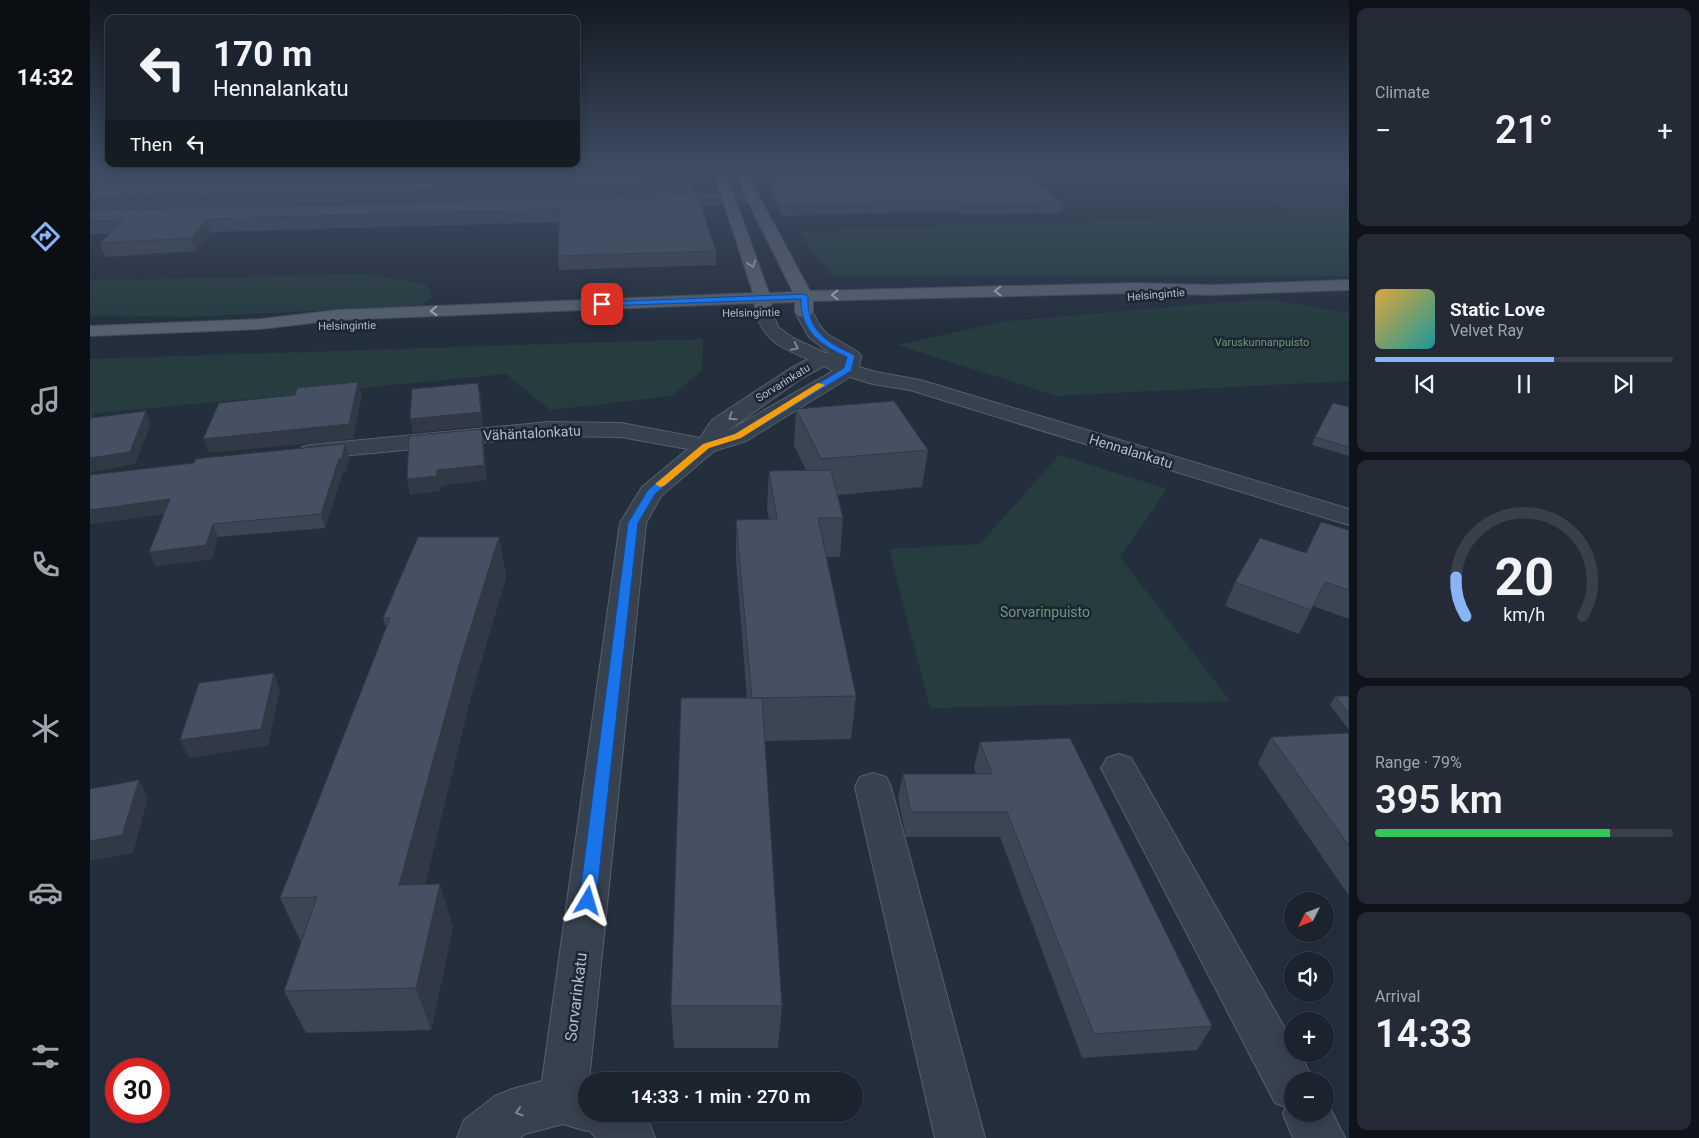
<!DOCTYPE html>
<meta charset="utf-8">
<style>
:root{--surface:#1b232e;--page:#242b36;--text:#f1f3f6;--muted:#a0a4aa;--line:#39404a;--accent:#8ab4f8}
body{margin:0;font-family:Roboto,sans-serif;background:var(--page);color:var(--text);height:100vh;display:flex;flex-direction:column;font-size:19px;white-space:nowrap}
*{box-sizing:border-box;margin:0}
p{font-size:16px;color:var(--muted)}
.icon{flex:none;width:28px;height:28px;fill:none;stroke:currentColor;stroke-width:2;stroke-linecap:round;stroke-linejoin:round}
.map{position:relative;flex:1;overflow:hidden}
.drawer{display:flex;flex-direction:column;gap:8px;padding:8px;background:#0f1319;width:350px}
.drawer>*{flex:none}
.banner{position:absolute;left:15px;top:15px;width:475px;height:152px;border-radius:10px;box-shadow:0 2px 12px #0003,0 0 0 1px var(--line);background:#1b232e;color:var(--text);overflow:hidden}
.needle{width:32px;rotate:228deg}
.buttons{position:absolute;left:1194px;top:892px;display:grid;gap:10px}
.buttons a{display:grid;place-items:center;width:50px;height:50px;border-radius:50%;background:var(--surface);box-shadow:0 2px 12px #0003,0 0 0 1px var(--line);font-size:25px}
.speed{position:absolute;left:15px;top:1058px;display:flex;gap:10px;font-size:25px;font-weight:700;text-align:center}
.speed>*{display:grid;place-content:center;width:65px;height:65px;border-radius:50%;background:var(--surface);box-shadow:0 2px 12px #0003,0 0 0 1px var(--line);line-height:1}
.speed .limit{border:8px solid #d22;background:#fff;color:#111}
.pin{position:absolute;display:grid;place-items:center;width:42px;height:42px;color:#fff;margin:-21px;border-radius:10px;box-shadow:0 2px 8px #0006}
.me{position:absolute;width:55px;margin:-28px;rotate:7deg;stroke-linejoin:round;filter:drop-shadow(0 0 4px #0008)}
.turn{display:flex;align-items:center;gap:18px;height:105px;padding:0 25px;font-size:22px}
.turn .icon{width:65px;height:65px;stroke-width:2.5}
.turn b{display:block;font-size:35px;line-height:42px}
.then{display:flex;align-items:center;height:48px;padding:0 25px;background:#0003;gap:10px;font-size:19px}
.big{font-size:38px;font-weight:600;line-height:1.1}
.drawer .tile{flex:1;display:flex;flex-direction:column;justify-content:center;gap:8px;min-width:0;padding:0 18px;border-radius:10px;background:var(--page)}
.drawer .dial{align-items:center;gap:0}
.dial svg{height:130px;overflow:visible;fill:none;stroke:var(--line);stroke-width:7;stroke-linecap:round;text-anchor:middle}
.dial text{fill:var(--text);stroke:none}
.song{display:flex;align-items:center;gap:15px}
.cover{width:60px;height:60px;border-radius:8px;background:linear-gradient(135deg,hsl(40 70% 55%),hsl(180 70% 35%))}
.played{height:5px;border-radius:2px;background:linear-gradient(90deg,var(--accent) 60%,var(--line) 60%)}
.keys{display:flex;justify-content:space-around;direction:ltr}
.heat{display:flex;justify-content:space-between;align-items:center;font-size:28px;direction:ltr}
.charge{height:8px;border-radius:4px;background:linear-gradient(90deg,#34c759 79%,var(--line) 0)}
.trip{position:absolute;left:488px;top:1072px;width:285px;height:50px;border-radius:25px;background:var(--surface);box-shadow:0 2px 12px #0003,0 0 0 1px var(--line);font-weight:600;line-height:50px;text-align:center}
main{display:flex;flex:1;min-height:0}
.tab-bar{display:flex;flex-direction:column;width:90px;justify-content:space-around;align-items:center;background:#0b0e12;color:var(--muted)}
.tab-bar .icon{width:35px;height:35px}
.tab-bar .on{color:var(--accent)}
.tab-bar b{font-size:22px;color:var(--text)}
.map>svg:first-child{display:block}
</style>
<main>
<nav class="tab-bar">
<b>14:32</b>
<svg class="icon on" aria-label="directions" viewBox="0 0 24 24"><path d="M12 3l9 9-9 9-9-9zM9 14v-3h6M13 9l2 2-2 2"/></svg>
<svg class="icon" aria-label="music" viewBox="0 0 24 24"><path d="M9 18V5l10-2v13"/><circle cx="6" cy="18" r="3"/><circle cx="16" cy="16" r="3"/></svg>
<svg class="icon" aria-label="phone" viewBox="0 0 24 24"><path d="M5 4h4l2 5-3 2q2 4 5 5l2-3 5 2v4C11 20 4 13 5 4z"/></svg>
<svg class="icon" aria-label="climate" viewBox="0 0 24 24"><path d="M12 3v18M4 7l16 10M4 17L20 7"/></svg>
<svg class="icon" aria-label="car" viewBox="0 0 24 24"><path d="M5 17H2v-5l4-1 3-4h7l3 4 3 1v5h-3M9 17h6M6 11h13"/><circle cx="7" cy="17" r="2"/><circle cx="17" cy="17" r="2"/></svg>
<svg class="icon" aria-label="filters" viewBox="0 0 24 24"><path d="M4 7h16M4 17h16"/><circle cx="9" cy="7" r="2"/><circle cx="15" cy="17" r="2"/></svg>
</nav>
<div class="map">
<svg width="1259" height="1138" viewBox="0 0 1259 1138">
<rect width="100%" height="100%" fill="#242f3e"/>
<path fill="#263c3f" d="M1118,170H1259V180L1221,182L1259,200V276H742L707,231L1203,214Z
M275,274L336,284L342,297L328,306L98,317L0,315V281Z
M1175,299L1259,313V381L967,396L807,345L916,321Z
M613,339L612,370L582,396L460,410L416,374L0,414V359Z
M969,455L1077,489L1030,557L1140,701L840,708L799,549L890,544Z"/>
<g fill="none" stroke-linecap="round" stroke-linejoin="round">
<g stroke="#565f6c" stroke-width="2">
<path id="minor" d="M663,194L668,195L670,198L668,201L572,206L565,202L572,198Z
M674,307L680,308L688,327L703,338L735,353H739L719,337L705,312L708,308L714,307L720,308L730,326L737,334L768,352L771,356L769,367L786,372L830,380L1259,509V525L820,390L783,384L760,377L656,441L624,451L571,496L556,523L499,1081H496V1114H551L558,1120L565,1138H506L499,1130L496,1131L473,1124L435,1134L430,1138H367L374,1120L405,1096L422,1089L452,1081L530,523L552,487L598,449L531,437L459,436L220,459L212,457L209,452L212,447L220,445L459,422L531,423L610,438L622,420L698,370L718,359C690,347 676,343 665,312L668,308ZM734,366L743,371L636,432L712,378Z
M1029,754L1041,758L1202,1041V1054H1210L1224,1081H1202V1114H1235V1098L1255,1138H1203L1193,1114L1196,1107L1185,1103L1011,768L1017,758Z
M783,773L796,777L801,787L895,1138H845L765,787L770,777Z"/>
</g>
<g stroke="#414a57" stroke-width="2">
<path id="major" d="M623,170H635L679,293L703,292L656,198L645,170H657L670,198L720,291L1044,283L1121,285L1259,280V290L1121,295L1044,293L723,301V312L720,316L714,317L708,316L705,312V302L681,303L683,312L680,316L674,317L668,316L664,303L619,305L247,320L171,329L0,336V326L171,319L247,310L663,293Z"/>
</g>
<use href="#minor" fill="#38414e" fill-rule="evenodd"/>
<use href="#major" fill="#56606e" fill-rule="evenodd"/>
</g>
<path fill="#3b4654" d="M0,170L604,180V191H603V193L626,251V265L469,270L468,256L469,222L122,232L105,251L15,257L10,243L19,234H0Z
M669,170H934L974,203L971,213L871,215L868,211L691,216L678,183Z
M1259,407V456L1222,445L1225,437Z
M706,409L838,450L832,487L748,495L753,518L750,557H736L766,696L761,739L675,741L692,1006L688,1048H584L581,1006L657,698L646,560V520L679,519L677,509L679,471L716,470L704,445Z
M255,444L259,457L256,471L253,472L235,528L128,537L122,559L65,566L74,514L0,524Z
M1259,530V619L1223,606L1209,634L1135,606L1145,582L1216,553Z
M409,537L416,577L380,700L335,884L363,927L341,1030L216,1033L194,991L211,942L190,898L296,628L293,618Z
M1245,696H1259V730L1240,705Z
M1259,733V896L1168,763L1181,737Z
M890,742L1122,1026L1107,1050L992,1058L910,837H816L808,798L813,774H886L884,767Z"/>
<path fill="#303945" d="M118,219L122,232L105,251L101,238Z
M268,382L272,396L263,439L119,453L113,439Z
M388,383L391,397L393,426L323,433L320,419Z
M56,411L61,424L45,464L0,472V458Z
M2,412L7,424L0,422V415Z
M392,429L394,444L397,480L351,486L350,491L320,495L317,479L347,470Z
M255,444L259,457L256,471L253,472L235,528L231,514L249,459Z
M80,499L85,513L0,524V510Z
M123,524L128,537L122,559L65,566L59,552Z
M409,537L416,577L380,700L324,928L309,885L371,658Z
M184,673L190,690L178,746L99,758L90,740Z
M49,780L58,798L43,853L0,861V841Z
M350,884L363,927L341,1030L326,988Z"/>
<path fill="#455162" stroke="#303945" d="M0,170H601L604,180H602L603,182L303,192L0,199Z
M676,170H934L974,203L873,205L869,201L691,206L679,173Z
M607,193L626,251L468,256L470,209L118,219L101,238L10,243L33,220L0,221V210L303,203Z
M268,382L259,424L113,439L129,403L205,395L207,388Z
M388,383L391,412L320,419L322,389Z
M804,401L838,450L731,459L706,409Z
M1243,403L1259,407V447L1225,437Z
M56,411L40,452L0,458V418Z
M392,429L394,465L347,470V476L317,479L319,436Z
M255,444L252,458L249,459L231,514L123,524L116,545L59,552L80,499L0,510V475L104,463L106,459L123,457Z
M741,470L753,518H728L766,696L662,698L646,520L687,519L679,471Z
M1231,522L1259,530V590L1235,582L1221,610L1145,582L1170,538L1216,553Z
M328,537H409L371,658L309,885L350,884L326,988L194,991L227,897L190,898L300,618H293Z
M184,673L171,729L90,740L109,683Z
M1245,696H1259V714Z
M591,698H672L692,1006H581Z
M1259,733V846L1181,737Z
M980,738L1122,1026L1004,1034L917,812H821L813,774H902L890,742Z
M49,780L32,835L0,841V789Z"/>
<defs><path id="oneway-chevron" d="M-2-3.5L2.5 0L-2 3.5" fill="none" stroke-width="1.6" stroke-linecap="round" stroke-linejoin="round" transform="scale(1.25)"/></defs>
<g stroke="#a1aab7">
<use href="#oneway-chevron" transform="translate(662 264) rotate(70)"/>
<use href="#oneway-chevron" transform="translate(908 291) rotate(179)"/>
<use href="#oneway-chevron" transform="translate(745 295) rotate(178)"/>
<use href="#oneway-chevron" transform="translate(344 311) rotate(178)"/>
</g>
<g stroke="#7c8592">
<use href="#oneway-chevron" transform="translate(705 347) rotate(26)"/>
<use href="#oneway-chevron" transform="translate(642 417) rotate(146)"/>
<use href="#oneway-chevron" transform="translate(429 1112) rotate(163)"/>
</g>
<linearGradient id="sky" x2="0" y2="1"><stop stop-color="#141a22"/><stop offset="0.52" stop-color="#3f4d63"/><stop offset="1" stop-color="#3f4d63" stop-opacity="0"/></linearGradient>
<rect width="1259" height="329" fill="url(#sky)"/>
<path fill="#1a73e8" stroke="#114b97" d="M714,294L718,296C717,323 728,337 752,349C756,351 761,353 765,356L761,371L651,438L619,448L565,494L548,523L506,901L503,906L498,909L492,906L489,901L538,523L558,490L613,444L645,434L754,368L757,357C730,345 710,330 711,299L512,306L509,304L512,302Z"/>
<path fill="#f59e0b" d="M728,383L735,385L651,438L619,448L574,486L570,487L565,484L613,444L645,434Z"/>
<g text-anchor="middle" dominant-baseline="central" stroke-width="5" stroke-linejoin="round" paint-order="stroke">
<g font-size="11" fill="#b4bcc9" stroke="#1d2633">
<text transform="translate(1066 295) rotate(-5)">Helsingintie</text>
<text transform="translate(661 313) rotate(-1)">Helsingintie</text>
<text transform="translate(257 326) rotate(-1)">Helsingintie</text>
<text transform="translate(693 383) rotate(-32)">Sorvarinkatu</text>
</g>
<g font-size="11" fill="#6b9a76" stroke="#1d2633">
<text x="1172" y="342">Varuskunnanpuisto</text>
</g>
<g font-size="14" fill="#b4bcc9" stroke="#1d2633">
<text transform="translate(442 433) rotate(-3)">Vähäntalonkatu</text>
<text transform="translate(1041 451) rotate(17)">Hennalankatu</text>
</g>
<g font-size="14" fill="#6b9a76" stroke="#1d2633">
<text x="955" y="612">Sorvarinpuisto</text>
</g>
<g font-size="16" fill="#b4bcc9" stroke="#1d2633">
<text transform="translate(486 997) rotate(-83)">Sorvarinkatu</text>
</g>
</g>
</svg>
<div class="buttons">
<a><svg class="needle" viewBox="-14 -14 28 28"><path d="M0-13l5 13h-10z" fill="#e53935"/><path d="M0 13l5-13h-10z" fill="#a0a4aa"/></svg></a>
<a><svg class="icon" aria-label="sound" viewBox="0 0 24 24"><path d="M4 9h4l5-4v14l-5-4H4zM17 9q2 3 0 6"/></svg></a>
<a>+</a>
<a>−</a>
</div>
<div class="speed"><div class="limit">30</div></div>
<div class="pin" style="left:512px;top:304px;background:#d93025"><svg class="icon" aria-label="arrive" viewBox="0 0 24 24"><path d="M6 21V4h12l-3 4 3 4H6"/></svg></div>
<svg class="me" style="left:498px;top:901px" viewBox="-20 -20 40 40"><path d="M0-17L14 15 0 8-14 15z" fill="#1a73e8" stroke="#fff" stroke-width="4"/></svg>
<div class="trip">14:33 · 1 min · 270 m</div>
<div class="banner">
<div class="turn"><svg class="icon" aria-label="left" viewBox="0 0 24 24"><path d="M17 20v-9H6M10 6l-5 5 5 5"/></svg><div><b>170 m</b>Hennalankatu</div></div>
<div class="then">Then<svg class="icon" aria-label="left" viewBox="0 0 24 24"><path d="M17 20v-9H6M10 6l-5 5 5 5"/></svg></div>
</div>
</div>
<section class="drawer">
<div class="tile"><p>Climate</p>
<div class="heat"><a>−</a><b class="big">21°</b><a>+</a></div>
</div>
<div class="tile">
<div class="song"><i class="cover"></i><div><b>Static Love</b><p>Velvet Ray</p></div></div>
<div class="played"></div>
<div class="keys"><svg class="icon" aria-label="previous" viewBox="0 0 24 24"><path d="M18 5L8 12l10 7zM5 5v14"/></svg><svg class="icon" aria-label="pause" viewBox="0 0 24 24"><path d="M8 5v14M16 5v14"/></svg><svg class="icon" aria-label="next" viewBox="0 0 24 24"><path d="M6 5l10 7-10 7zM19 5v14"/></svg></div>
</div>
<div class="tile dial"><svg viewBox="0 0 100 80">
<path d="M14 69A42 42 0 1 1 86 69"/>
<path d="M14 69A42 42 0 0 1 8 45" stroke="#8ab4f8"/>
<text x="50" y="56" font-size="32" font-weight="700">20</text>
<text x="50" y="72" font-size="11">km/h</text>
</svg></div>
<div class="tile"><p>Range · 79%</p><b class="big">395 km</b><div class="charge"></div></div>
<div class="tile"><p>Arrival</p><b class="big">14:33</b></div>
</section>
</main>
